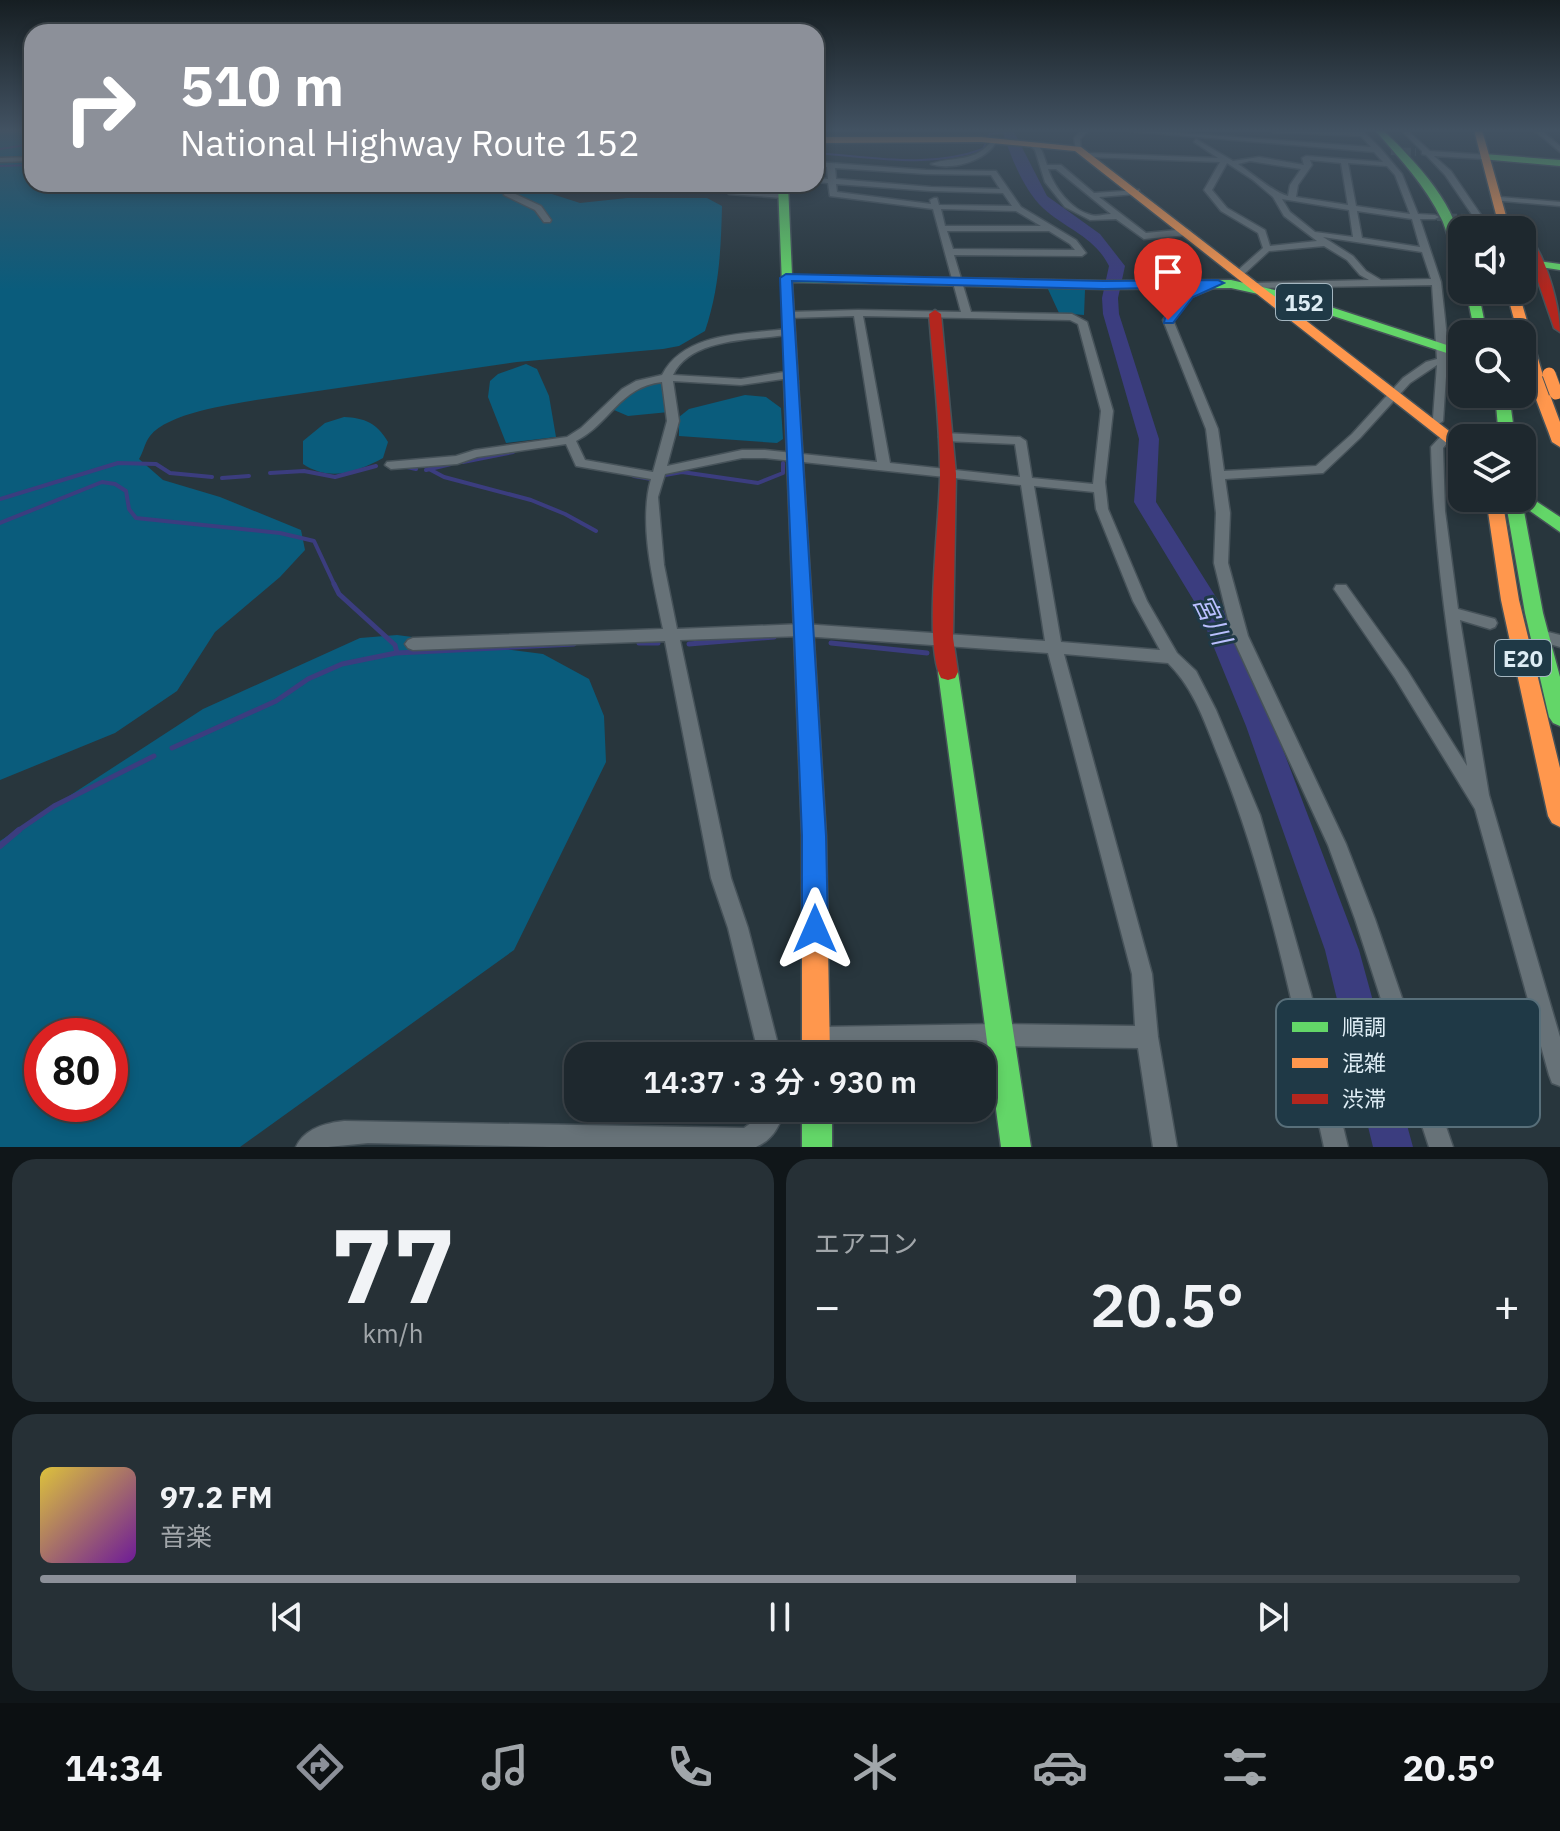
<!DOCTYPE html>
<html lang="ja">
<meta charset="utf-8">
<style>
:root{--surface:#1e282e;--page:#263036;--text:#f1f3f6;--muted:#a1a6aa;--line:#3c444a;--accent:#8c9099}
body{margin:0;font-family:"IBM Plex Sans","Noto Sans JP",sans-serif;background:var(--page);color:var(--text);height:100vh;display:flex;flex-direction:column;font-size:30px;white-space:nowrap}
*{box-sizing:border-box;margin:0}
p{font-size:26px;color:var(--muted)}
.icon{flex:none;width:44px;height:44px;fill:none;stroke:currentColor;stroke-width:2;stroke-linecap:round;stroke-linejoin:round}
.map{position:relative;height:1147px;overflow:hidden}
.drawer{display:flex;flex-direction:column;gap:12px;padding:12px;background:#101619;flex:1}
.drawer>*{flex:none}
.banner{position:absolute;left:24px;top:24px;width:800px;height:168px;border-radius:24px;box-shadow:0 4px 12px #0003,0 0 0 2px var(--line);background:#8c9099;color:#fff;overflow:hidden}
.fabs{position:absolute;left:1448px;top:216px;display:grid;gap:16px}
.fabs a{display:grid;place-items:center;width:88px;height:88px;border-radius:16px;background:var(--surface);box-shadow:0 4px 12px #0003,0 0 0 2px var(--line);font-size:40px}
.speed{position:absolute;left:24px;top:1018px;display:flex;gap:16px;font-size:40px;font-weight:700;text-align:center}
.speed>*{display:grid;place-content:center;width:104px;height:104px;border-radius:50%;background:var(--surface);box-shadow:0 4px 12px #0003,0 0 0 2px var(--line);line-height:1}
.speed .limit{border:12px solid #d22;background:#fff;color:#111}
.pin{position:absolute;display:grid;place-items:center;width:68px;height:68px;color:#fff;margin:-82px -34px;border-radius:50% 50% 50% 0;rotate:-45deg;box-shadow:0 0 8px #0007}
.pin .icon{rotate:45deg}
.me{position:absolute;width:88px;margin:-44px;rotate:0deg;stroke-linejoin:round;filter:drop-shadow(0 0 6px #0008)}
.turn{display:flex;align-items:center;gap:28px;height:168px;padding:0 24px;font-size:36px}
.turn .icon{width:104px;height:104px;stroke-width:2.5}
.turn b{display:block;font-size:56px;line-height:68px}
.big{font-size:60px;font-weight:600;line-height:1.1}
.drawer .tile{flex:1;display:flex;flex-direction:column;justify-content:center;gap:12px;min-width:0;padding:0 28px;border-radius:24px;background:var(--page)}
.drawer .dial{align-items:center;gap:0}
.dial b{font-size:104px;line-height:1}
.song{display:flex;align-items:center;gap:24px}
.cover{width:96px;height:96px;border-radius:12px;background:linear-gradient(135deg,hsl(50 70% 55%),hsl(280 70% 35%))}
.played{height:8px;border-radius:4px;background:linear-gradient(90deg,var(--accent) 70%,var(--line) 70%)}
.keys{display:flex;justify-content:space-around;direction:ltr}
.heat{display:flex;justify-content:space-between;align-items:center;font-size:44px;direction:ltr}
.drawer .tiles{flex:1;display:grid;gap:12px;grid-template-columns:1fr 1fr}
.tile:last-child{grid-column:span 2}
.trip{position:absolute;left:564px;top:1042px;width:432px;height:80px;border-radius:24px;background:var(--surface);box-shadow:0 4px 12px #0003,0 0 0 2px var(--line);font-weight:600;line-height:80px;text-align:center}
.menu{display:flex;height:128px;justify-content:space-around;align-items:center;background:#0c1012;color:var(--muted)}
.menu .icon{width:56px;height:56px}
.menu .active{color:var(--accent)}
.menu b{font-size:36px;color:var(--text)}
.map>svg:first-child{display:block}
</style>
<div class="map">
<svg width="1560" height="1147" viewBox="0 0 1560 1147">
<rect width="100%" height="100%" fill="#28363d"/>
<path fill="#0a5c7c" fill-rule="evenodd" d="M0,130H32V184L530,187L580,203L627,198H707L722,206C721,250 719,290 705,331L679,346L663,349L517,362L256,400C228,405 168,413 150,436C145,442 143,453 139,459L163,480L220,497L301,530L305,550L280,577L215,632L177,691L115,733L0,780Z
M1047,287L1085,290L1084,315L1059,313Z
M526,364L537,369L549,396L556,437L506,443L488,397L490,381L498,374Z
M665,380L669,412L628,416L614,410C622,391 647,385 665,380Z
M745,395L766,397L781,408L783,439L777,443L679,436V417L689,409Z
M344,417C365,418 377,423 388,442L383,458C357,472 330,482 303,464V441L325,423Z
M397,635L543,654L589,679L604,716L606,762L514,950L240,1147H0V841L203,709L360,638ZM42,1036H110V1104H42Z"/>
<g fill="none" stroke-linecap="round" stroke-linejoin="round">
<path stroke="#3b3d7f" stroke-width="2" d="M0,149L26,145
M816,153C872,157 929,169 983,149L990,134L1007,132
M0,166L32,165"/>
<path stroke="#3b3d7f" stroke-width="4" d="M463,462L513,452
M407,467L416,469
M429,469L444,477L531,500L565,514L596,531
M426,470L451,464
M270,473L304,471L335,477L376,466
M665,475L682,472L758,483L783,473V463
M634,476L651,479
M222,478L249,476
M0,499L118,463L156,464L170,473L212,477
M0,523L102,482L115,484L126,491L129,509L136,518L280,533L314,541L335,586"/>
<path stroke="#3b3d7f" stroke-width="5" d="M334,584L339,594L395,645L397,653L574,644
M639,643H658
M831,643L927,653
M689,644L774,637
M172,748L276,701L308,679L342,664L396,653
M16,832L54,806L154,756"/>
<path stroke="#3b3d7f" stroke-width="6" d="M0,846L19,830"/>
<path fill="#3b3d7f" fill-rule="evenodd" d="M1002,130H1013L1047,196L1100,234L1125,266L1118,298L1119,314L1159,439L1156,502L1221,605L1274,726L1359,950L1413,1147H1373L1325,950L1246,726L1197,606L1134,502L1139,439L1103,314L1102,298L1109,266C1094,236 1067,230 1043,208C1023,189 1010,155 1002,130Z"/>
<path stroke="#435158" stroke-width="8" stroke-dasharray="8 4" stroke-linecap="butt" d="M1391,151L1416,152
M1437,217L1469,218"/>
<g stroke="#465259" stroke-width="3">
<path id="street" d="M1082,130H1089L1080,139L1081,149L1076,150L1074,138Z
M1117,130H1141L1371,147L1361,136L1273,132L1270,130L1357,132L1356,130H1362L1381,149L1402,174L1418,214L1435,215L1439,217L1435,219H1420L1441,282L1448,347L1443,421L1433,428L1427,425L1433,418L1437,365L1410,383L1360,438L1323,473L1225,479L1230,513L1228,563L1248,636L1346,844L1375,919L1453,1147H1429L1355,919L1328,845L1232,636L1214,563L1216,513L1206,429L1163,320C1178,300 1194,281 1221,281V285L1191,297L1173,320L1218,429L1224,471L1316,466L1352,434L1403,378L1426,362L1437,359L1432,285L1252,288L1250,286L1255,283L1369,280L1360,275L1347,260L1324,246L1269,251L1243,275H1237V271L1263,248L1258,233L1221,211L1204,190L1220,162L1088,157L1084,155L1088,153L1218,158L1194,142L1196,139L1233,161L1259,157L1304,165L1302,158L1306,156L1383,162L1374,152ZM1310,160L1341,163L1348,205L1296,197L1298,185L1312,165ZM1250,161L1301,169L1290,185L1288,196C1274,193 1252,173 1238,164ZM1227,163L1253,180L1273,197L1284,216L1317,241L1270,246L1265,230L1227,208L1212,190ZM1348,163L1387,166L1395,175L1410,214L1356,206ZM1282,199L1349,210L1353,237L1315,232L1290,212ZM1357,211L1412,219L1420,247L1362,238ZM1323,237L1422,252L1431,279L1381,280L1366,271L1353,256Z
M1401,130H1407L1430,151L1487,155L1484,159L1434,156L1451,171L1483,218L1482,220H1466V216H1473L1445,175L1426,155L1422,154V151Z
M1534,130H1541L1560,146V152Z
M992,140L997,141C986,161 952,171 931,164C953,156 977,163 992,140Z
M1028,142C1041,141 1043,154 1047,165H1061L1094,193L1139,190V194H1136L1099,197L1146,233L1187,229L1191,232L1187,235L1144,239L1116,219L1090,220L1065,207L1045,182L1035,150L1028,144ZM1048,169H1056L1111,214C1105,214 1097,217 1091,215C1071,210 1054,187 1048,169Z
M32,157V161L0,162V158Z
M816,162L926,170L996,171L1021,207L1076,240L1086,253L1082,256L954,255L971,312L1072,314L1087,322L1113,411L1105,482L1108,509L1147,601L1177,653L1196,671L1216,710L1260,815L1311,994L1348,1147H1324C1295,1016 1269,883 1219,758C1205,723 1195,690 1168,663L1064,654L1152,974L1158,1037L1177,1147H1153L1138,1048L999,1046L820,1049L812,1046L809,1038L812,1030L820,1027L999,1024L1135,1026L1132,974L1048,653L803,636L680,640L731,878L748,928L781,1056H759L728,928L711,878L665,641L413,650L408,648L405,644L408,640L413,638L663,629C654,584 638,524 651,479L576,466L566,444L477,457L457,464L391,469L385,465L387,462L456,456L475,450L567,437L581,428L622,389L636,381L662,375C684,332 745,334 788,329L792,330V334C755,341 692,336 673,375L741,379L784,372L794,373L795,375L790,378L741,385L673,381L679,421L667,466L742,450H765L877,462L854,316L788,318L783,315L788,312L858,310L961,312L933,209L830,196L828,183L816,182V178L828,179L827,167L816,166ZM835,168L926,174L991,175L1000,189L931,187L836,179ZM836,184L931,191L1003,193L1012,206L939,205L937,198H934L930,200L931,204L837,192ZM941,209L1016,211L1041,226H945ZM947,231H1049L1070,244L1075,250L953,249ZM863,316L1070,320L1078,324L1101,411L1093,484L1032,478L1026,441L1020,437L945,433L939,437L945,441L1015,444L1020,477L890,463ZM662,382L667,421L653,472L585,460L576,441C610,424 619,387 662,382ZM742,458H765L1021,485L1045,641L803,624L677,629L664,565L658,497L665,474ZM1034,486L1094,492L1096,509L1133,601L1160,650L1061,642Z
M508,184H516L511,192L541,206L551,220L550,222H544L535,210L504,195Z
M718,184H726L731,190L783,194L787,196L783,198L729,194Z
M1500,197L1560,202V206L1503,201H1500Z
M1447,432L1453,436L1443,448L1445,511L1458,609L1495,619L1497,623L1495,627L1490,629L1460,620L1489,795L1560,1037V1086L1552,1083L1549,1075L1475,809L1395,678L1334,589L1336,585H1346L1407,670L1467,766C1451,660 1434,555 1431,447L1443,434Z
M1548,632L1560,635V647L1543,642L1540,638L1543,634Z
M763,1108H786C779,1126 774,1139 756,1147H550L368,1143L328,1147H296C304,1129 325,1123 344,1121L744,1128L755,1120Z"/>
</g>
<g stroke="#465259" stroke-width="3">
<path id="fast" d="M1375,130H1383C1416,162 1462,209 1462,257C1451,252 1447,231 1442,220C1425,185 1400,159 1375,130Z
M1484,154L1560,160V166L1481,159Z
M778,184H788L792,275L1104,281L1231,280L1288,293L1462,350V358L1281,299L1231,288L1104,289L792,282L798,381L796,384H786Z
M1538,261L1560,264V270L1534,266V262Z
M1466,290H1478L1487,334H1475Z
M1495,394H1509L1515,438H1499Z
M1522,492L1560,517V532L1523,506L1543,613L1560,677V726L1553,723L1549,717L1525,613L1505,498H1522Z
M948,664L955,666L958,672L1031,1147H1001L938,672L941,666Z
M802,1108H832V1147H802Z"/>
</g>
<g stroke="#465259" stroke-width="3">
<path id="slow" d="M1474,130H1482L1510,230H1500Z
M816,137H981L1081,147L1462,441V453L1457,451L1075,151L981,142L816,143Z
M1506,290H1518L1544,379L1560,422V447L1552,442C1540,408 1522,371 1522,334H1518Z
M791,377L798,381L826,836L830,1056H802V836L784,381Z
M1486,498H1502L1519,600L1560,768V827L1552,823L1548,816L1501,600Z"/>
</g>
<g stroke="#465259" stroke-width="3">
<path id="jam" d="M1522,231C1544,244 1560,307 1560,332L1554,328L1532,264L1522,244Z
M935,310L941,314L956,474L953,638L958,672L955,678L948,680L941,678C923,644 940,519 940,475C940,421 933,367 929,314Z"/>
</g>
<use href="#street" fill="#677278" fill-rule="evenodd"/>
<use href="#fast" fill="#63d668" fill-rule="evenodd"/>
<use href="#slow" fill="#ff974d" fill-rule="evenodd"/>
<use href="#jam" fill="#b3261e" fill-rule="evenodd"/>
<g stroke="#465259" stroke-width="15" stroke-linecap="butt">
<path id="slow-bridge" d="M1549,374L1556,393"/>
</g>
<use href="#slow-bridge" stroke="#ff974d" stroke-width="13"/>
</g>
<linearGradient id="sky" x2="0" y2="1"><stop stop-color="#161e22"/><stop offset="0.45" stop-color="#425262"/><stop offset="1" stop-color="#425262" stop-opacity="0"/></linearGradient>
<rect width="1560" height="290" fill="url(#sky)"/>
<path fill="#1a73e8" stroke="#114b97" stroke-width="2" d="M786,274L1104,281L1218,280L1224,283L1193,297L1173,323H1164C1165,309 1182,293 1197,287L1104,289L792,281L826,836L828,929L824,939L815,942L805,939L802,929V836L780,278Z"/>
<g text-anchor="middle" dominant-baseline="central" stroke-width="6" stroke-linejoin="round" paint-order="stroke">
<g fill="#1f3946" stroke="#a4b6c0" stroke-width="2">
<rect x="1276" y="284" width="56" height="36" rx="6"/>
<rect x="1495" y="640" width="56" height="36" rx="6"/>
</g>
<g font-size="22" font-weight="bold" fill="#ddecf4">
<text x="1304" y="302">152</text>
<text x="1523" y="658">E20</text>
</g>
<g font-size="26" font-style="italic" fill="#bac0ff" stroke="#1f3946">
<text transform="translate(1213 619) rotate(64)">宮川</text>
</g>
</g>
<rect x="1276" y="999" width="264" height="128" rx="12" fill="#1f3946" stroke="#586f7a" stroke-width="2"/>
<rect x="1292" y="1022" width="36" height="10" fill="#63d668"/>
<rect x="1292" y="1058" width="36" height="10" fill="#ff974d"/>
<rect x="1292" y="1094" width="36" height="10" fill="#b3261e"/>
<g font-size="22" fill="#ddecf4">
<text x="1342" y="1035">順調</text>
<text x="1342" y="1071">混雑</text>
<text x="1342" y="1107">渋滞</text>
</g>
</svg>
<div class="fabs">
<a><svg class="icon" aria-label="sound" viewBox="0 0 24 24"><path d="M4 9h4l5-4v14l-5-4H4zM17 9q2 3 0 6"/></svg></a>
<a><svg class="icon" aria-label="search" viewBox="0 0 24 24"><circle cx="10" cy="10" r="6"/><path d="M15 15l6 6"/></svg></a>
<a><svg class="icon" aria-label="layers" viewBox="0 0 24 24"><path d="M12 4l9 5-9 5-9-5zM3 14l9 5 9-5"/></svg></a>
</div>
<div class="speed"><div class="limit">80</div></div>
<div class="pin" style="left:1168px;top:320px;background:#d93025"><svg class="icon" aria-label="arrive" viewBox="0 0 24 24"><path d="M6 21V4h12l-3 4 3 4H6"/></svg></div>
<svg class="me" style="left:815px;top:929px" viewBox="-20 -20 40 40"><path d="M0-17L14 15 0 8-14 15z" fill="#1a73e8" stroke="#fff" stroke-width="4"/></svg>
<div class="trip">14:37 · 3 分 · 930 m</div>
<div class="banner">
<div class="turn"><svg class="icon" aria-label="right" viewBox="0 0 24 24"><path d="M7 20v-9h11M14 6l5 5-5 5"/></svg><div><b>510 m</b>National Highway Route 152</div></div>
</div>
</div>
<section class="drawer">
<div class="tiles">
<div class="tile dial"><b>77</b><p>km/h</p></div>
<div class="tile"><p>エアコン</p>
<div class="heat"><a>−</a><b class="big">20.5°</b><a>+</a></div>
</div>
<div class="tile">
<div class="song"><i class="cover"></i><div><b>97.2 FM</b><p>音楽</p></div></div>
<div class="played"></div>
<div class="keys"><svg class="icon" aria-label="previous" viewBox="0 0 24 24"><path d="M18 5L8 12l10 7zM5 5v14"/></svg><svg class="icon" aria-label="pause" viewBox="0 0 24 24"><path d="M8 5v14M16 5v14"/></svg><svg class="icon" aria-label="next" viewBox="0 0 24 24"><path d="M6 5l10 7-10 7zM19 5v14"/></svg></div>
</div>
</div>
</section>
<nav class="menu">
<b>14:34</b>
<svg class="icon active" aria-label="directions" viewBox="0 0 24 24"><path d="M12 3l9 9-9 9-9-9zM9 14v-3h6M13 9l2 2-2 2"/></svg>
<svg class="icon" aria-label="music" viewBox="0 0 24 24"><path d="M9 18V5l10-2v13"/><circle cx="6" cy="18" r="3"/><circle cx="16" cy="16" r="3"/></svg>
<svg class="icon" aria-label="phone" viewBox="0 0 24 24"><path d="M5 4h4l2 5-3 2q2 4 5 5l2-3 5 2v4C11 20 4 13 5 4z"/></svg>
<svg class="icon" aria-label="climate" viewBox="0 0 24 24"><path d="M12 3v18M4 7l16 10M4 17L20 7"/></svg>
<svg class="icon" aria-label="car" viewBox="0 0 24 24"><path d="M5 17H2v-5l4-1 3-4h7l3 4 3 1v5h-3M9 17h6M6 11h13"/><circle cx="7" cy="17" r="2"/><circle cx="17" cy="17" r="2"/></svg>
<svg class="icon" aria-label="filters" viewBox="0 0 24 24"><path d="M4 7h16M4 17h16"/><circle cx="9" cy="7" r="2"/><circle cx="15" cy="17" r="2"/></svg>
<b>20.5°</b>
</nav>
